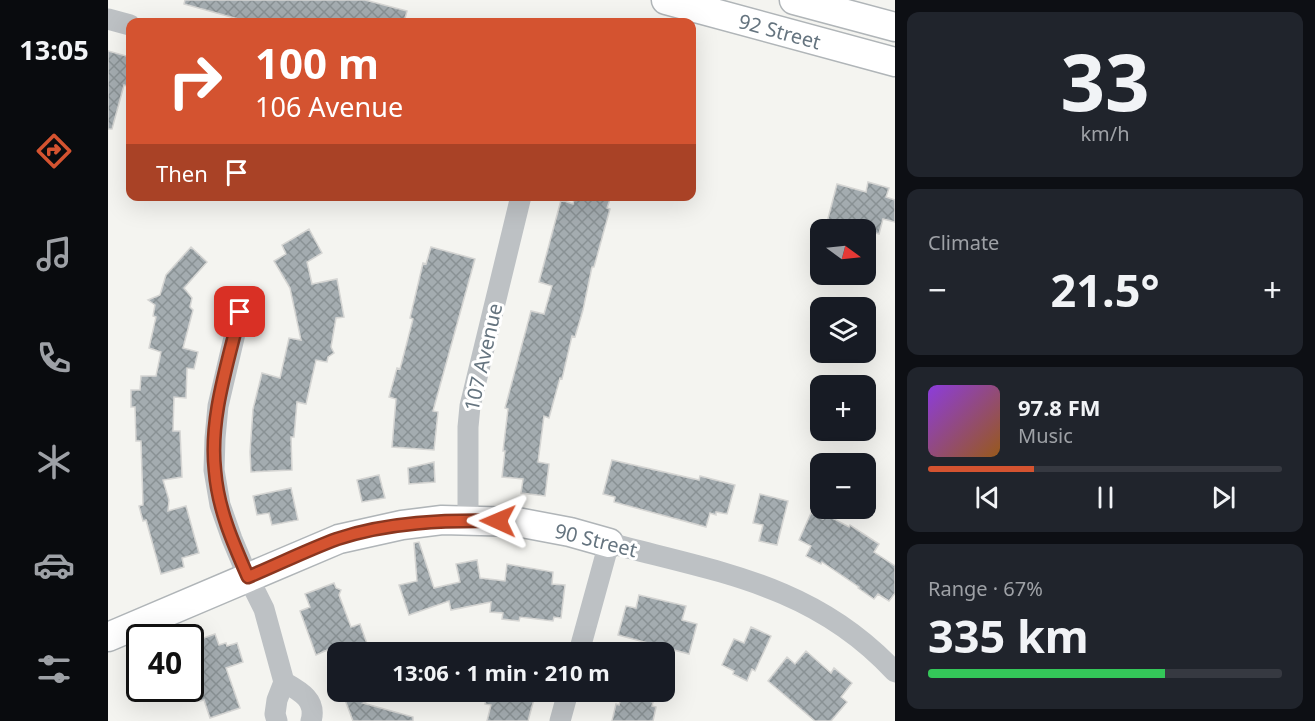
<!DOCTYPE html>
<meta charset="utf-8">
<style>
:root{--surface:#171b24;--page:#20242c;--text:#f1f3f6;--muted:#9ea1a6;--line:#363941;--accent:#d45330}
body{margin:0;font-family:"Noto Sans",sans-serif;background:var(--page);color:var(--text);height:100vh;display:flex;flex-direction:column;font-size:22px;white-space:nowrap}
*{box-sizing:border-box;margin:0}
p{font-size:20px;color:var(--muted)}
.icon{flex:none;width:33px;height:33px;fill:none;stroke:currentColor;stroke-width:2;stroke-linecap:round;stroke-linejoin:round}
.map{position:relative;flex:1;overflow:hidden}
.sheet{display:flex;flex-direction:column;gap:12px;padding:12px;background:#0d0f14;width:420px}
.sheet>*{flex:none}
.top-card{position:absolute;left:18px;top:18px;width:570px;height:183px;border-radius:12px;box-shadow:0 6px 24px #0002;background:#d45330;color:#fff;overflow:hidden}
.needle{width:39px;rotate:105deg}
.buttons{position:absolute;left:702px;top:219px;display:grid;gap:12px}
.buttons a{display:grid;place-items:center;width:66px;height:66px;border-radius:12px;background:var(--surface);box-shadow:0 6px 24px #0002;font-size:30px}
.speed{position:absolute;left:18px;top:624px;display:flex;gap:12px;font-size:30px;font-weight:700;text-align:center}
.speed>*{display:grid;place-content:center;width:78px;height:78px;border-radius:50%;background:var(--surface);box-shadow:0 6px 24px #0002;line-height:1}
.speed .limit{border:3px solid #111;border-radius:9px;background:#fff;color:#111}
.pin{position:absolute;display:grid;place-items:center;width:51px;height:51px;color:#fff;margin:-26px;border-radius:12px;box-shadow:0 3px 9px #0006}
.me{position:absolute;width:66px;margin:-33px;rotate:271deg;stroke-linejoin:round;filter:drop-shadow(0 0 4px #0008)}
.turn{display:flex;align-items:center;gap:21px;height:126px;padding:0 30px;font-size:27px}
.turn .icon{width:78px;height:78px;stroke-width:2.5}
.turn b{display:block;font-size:42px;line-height:51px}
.then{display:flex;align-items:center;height:57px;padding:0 30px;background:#0003;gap:12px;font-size:22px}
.big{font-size:45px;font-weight:700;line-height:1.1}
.sheet .tile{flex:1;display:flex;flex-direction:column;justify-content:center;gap:9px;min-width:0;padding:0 21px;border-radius:12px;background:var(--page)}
.sheet .dial{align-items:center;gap:0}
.dial b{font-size:78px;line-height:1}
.song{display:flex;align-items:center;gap:18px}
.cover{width:72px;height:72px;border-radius:9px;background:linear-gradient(135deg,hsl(270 70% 55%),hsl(30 70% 35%))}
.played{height:6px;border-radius:3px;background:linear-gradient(90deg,var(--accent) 30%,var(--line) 30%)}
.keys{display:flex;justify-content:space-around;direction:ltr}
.heat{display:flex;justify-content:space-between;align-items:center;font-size:33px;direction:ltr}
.charge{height:9px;border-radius:4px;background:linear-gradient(90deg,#34c759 67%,var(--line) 0)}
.trip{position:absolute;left:219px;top:642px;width:348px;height:60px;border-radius:12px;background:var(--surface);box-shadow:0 6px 24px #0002;font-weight:700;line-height:60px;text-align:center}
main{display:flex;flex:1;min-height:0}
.dock{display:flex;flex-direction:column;width:108px;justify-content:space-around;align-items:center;background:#090b0e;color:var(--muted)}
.dock .icon{width:42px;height:42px}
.dock .active{color:var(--accent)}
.dock b{font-size:27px;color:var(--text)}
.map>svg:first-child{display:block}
</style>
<main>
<nav class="dock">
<b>13:05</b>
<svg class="icon active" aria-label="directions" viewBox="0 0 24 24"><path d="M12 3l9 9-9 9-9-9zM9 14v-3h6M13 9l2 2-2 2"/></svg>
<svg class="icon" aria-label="music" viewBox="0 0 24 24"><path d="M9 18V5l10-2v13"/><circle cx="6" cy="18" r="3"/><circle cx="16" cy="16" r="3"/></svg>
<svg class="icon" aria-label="phone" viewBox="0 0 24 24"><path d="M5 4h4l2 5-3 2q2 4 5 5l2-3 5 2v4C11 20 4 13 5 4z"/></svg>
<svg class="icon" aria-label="climate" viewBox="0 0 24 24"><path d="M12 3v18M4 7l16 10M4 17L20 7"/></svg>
<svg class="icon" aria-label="car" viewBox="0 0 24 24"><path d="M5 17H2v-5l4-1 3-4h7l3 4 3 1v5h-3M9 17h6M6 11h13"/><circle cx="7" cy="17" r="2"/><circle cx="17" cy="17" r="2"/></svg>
<svg class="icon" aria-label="filters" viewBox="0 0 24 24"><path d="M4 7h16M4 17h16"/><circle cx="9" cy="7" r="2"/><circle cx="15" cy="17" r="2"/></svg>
</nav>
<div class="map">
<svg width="787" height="721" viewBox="0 0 787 721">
<defs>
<pattern id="building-cross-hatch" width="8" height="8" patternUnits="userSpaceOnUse" patternTransform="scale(1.5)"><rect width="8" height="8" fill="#a4acb0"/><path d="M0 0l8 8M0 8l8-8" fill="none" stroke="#899194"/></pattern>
</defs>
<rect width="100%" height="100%" fill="#f4f4f0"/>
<path fill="url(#building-cross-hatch)" stroke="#d5d5d3" stroke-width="1.5" d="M77,0H257L299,11L296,22H141L76,4Z
M0,51L22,57V87L16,85L4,129H0Z
M760,182L781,188L778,197L787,200V222L775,219L771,234L758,230H717L729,184L758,192Z
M467,196H503L499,208L502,209L486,267H484L475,310L467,337L464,336L454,379L452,378L441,418L436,416L430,462L441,464L437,496L413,493L415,479L394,477L397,451H395L400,409L397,408L423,311L436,314L444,286L431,282L453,200L465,204Z
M201,229L214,253L199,262L204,284L229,279L236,317L228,318L223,347L226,353L220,357L219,362L208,360L198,404L189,402L186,437H183L184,470L143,472L142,452L145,409L154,373L172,378L181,338L193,340L182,288L166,261L178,254L174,245Z
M83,247L99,262L76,288L84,298L82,307L85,310L75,348L90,352L86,369L79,368L78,398L66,397L65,431H72L74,477L55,480L61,500L60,511L78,506L91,553L74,558L76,567L53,574L38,520L35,521L31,506L35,505L33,441H28L27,407H23V390H32L33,376H48L53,352L41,348L48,317L45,316L47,305L40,300L52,295L58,275Z
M323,247L367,259L325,411L330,412L326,450L284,447L288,399L281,397L289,368L292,369L305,319L302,318L315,263L318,264Z
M504,460L591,480L592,476L627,485L619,514L608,512V515L602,513L598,527L506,502L507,497L495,494Z
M326,462L327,482L301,484L300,468Z
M271,475L277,498L254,502L249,480Z
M183,488L190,520L164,525L161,513L149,515L145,496Z
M652,494L680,501L669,545L651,541L655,525L645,523Z
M703,513L715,519L717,514L741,527L742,525L771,544L766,552L787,566V593L781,601L770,594L766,599L750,588L751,587L714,562L713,564L698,556L703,546L691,540Z
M311,542L326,588L352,582L348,564L369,560L372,578L397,581L399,564L445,572L444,584L457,585L453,618L446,617L445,621L412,617L411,621L394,619L395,613L382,612L383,602L343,610L341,601L301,615L291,585L309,581L306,543Z
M226,583L228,588L233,590L231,595L243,627L252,624L262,652H220L219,650L208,655L192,611L202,607L197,594Z
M531,595L578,606L574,620L589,624L581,654L510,635L518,606L528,608Z
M643,627L663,636L647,671L644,669L639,681L625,674L626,671L614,665L626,639L636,643Z
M107,634L111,645L118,643L119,646L129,643L135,662L118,668L132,708L102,718L96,700L92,701L87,684L90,683L82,659V648L94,643L93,639Z
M698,651L723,673L726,668L744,683L733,697L739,702L723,721H707L660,681L679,657L687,664Z
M234,692H281L255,703L305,717V721H245Z
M380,692H428L420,721H379L383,705L377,704Z
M514,695L545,702L544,706L548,707L545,721H504L508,704L511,705Z"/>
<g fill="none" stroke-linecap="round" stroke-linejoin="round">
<g stroke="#b0b5b8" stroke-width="31">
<g id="secondary">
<path id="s1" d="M558,0L787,62"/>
<path d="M686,0L787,27"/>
<path d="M0,637L231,539L294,525L334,520L409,522L462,532L501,543"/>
</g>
</g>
<path stroke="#bdc1c4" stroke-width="21" d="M0,19L22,25
M132,312L110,406L107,438L106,470L112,505L124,539L140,577L156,609L176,682L169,700L167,714L169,721
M360,520V427L362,406L413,196
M471,652L501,543C610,572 707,585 787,672
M176,682C192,691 209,700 203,721
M452,721L460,692"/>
<use href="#secondary" stroke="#fff" stroke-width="28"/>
</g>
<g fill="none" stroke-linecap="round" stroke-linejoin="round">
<g stroke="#8a361f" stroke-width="15">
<path id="route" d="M132,312C120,363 101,418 107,471C110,509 125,543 140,577C169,565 199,550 229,539C280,522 337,520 390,521"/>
</g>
<use href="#route" stroke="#d45330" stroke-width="10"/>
</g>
<g text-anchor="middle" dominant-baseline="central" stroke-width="6" stroke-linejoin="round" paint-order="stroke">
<g font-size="20" fill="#65747f" stroke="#fff">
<text stroke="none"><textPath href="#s1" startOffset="118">92 Street</textPath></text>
<text transform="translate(375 357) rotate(-77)">107 Avenue</text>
<text transform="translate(488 540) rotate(14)">90 Street</text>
</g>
</g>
</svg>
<div class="buttons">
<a><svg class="needle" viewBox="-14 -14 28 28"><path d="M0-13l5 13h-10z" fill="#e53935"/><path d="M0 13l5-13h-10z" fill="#9ea1a6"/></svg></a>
<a><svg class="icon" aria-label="layers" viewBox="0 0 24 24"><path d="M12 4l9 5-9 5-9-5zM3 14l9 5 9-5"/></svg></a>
<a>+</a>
<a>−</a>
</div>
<div class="speed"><div class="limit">40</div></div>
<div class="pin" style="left:132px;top:312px;background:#d93025"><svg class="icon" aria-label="arrive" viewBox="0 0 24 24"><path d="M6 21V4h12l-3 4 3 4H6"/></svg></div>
<svg class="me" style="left:390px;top:521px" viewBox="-20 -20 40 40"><path d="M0-17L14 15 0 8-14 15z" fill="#d45330" stroke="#fff" stroke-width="4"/></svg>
<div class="trip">13:06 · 1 min · 210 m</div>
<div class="top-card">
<div class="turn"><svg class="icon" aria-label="right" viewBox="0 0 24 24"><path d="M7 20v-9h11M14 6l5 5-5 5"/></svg><div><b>100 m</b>106 Avenue</div></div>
<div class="then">Then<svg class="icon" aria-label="arrive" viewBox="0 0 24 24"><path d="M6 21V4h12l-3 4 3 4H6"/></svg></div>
</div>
</div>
<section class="sheet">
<div class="tile dial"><b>33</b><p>km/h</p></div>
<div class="tile"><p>Climate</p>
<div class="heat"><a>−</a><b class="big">21.5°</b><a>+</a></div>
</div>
<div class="tile">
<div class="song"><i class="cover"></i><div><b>97.8 FM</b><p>Music</p></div></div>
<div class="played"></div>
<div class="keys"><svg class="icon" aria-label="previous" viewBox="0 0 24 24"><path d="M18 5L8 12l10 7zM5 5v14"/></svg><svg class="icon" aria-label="pause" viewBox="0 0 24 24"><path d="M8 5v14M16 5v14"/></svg><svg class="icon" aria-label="next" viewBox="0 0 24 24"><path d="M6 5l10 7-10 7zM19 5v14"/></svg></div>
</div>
<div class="tile"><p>Range · 67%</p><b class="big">335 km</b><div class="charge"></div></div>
</section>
</main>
